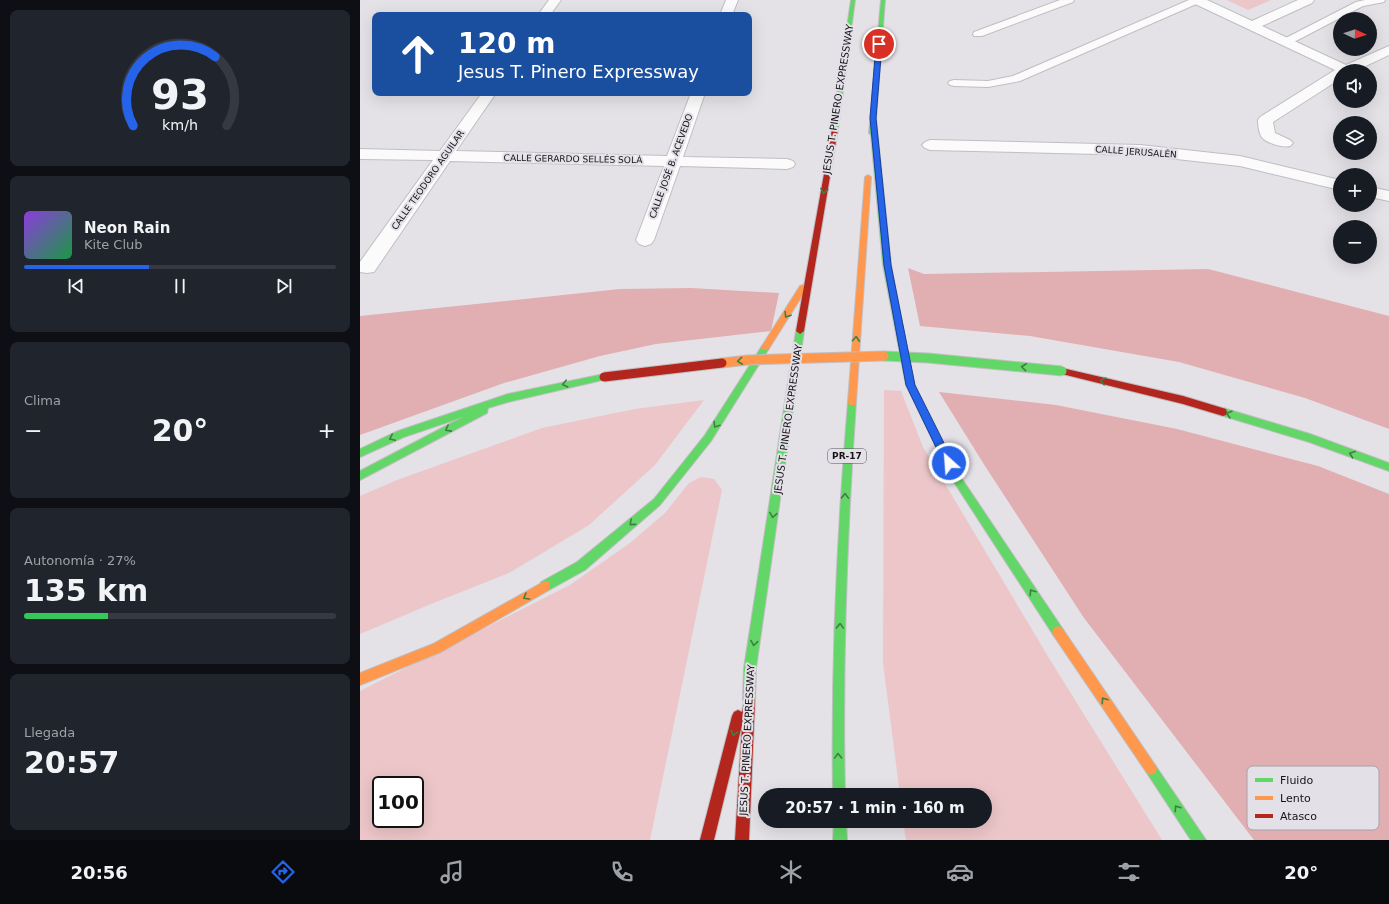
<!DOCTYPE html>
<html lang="es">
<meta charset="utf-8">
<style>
:root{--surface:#171b24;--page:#20242c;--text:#f1f3f6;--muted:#9ea1a6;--line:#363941;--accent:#2563eb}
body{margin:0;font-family:"DejaVu Sans",sans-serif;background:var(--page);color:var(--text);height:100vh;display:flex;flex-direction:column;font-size:15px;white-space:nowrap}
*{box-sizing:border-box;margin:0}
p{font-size:13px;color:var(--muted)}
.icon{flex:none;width:22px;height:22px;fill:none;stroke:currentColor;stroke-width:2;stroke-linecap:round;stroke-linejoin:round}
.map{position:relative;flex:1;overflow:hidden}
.drawer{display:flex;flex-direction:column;gap:10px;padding:10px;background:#0d0f14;width:360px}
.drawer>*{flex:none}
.hud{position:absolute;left:12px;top:12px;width:380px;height:84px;border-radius:8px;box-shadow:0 4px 16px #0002;background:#1a4fa0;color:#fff;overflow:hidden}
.needle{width:26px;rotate:94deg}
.controls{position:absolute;left:973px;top:12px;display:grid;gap:8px}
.controls a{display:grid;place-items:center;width:44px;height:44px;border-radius:50%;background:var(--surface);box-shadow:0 4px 16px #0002;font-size:20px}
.speed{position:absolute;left:12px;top:776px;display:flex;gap:8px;font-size:20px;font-weight:700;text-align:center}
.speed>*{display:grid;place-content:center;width:52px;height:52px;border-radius:50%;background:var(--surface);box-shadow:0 4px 16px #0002;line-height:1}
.speed .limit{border:2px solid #111;border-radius:6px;background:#fff;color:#111}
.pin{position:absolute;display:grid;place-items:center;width:34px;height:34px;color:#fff;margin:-17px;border:2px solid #fff;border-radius:50%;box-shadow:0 1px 4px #0007}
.me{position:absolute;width:44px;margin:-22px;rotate:334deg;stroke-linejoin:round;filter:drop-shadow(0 0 3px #0008)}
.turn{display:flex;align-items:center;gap:14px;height:84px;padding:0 20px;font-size:18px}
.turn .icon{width:52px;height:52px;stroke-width:2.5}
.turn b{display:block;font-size:28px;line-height:34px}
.big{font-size:30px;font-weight:800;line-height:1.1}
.drawer .tile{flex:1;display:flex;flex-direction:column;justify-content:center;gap:6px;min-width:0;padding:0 14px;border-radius:8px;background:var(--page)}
.drawer .dial{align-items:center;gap:0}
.dial svg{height:104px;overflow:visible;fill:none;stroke:var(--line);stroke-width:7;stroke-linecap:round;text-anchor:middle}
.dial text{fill:var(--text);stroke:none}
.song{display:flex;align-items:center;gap:12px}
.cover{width:48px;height:48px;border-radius:6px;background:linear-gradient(135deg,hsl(270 70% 55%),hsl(140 70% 35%))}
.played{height:4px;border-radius:2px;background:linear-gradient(90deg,var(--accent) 40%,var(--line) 40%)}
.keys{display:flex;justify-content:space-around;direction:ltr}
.heat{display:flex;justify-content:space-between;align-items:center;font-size:22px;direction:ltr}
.charge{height:6px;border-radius:3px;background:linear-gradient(90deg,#34c759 27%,var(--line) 0)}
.trip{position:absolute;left:398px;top:788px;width:234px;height:40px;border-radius:20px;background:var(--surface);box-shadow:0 4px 16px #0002;font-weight:800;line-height:40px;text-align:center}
.dock{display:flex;height:64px;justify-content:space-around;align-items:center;background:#090b0e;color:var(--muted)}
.dock .icon{width:28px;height:28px}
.dock .selected{color:var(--accent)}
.dock b{font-size:18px;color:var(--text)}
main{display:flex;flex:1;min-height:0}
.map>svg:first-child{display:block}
</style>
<main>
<section class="drawer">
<div class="tile dial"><svg viewBox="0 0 100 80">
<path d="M14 69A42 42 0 1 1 86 69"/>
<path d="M14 69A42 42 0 0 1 77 16" stroke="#2563eb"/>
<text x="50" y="56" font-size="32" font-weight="700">93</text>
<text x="50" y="72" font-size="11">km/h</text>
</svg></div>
<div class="tile">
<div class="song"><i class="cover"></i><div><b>Neon Rain</b><p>Kite Club</p></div></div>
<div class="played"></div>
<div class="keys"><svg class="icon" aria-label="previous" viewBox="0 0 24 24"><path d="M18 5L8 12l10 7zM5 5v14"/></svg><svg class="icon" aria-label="pause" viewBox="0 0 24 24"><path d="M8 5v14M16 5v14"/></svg><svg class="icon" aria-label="next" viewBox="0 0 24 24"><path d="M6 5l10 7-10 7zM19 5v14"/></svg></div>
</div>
<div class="tile"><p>Clima</p>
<div class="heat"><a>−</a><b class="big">20°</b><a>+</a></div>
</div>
<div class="tile"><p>Autonomía · 27%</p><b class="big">135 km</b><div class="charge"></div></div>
<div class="tile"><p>Llegada</p><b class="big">20:57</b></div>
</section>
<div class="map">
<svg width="1029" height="840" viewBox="0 0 1029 840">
<rect width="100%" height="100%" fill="#e4e2e6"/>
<path fill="#ecc6c8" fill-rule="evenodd" d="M867,0H911L888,10Z
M524,390L541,391L563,447L692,663L802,840H546L543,821H625V795H540L523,663Z
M344,400L295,465L229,525L149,573L71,604L0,634V496L37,480L182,428L275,409Z
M341,477L354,479L362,490L290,840H0V691L210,585L270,543L305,513L329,483ZM21,785H55V819H21Z"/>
<path fill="#e1aeb2" d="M548,268L564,274L848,269L1029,316V429L945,398L819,362L670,336L560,326Z
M331,288L419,293L411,331L296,344L240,356L144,383L0,435V316L260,289Z
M579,392L696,405L817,429L958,466L1029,494V840H894L724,618L625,466Z"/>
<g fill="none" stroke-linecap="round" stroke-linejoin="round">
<g stroke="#c0bec2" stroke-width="2">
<path id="lane" d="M700,0H714L713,2L622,36H614L613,34L614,32Z
M829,0H842L841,2L660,81L628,87L594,86L590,85L588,83L590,81L594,80L628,81L653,76Z
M1005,0H1025L1024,2L1003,6L930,44H922L921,42L922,40L996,2Z"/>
</g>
<g stroke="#c0bec2" stroke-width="2">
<path id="street" d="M189,0H201L190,15H178Z
M366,0H378L372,15H360Z
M831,0H847L892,21L938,0H954L952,3L902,26L986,65L1029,46V55L995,71H980V79L913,122L915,133L930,140L933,143L930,146C923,148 905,143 901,136C899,132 898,125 898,120L900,117L975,70L833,3Z
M122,93H136L96,151L307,156L331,93H345L323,157L427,159L433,161L435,164L433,167L427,169L320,166L294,240L291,244L285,246L279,244L276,240L304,166L90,161L14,272L7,273L0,272V262L73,160L0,159V149L80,151Z
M570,140L780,145L880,156L980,180V190L880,166L780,155L570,150L565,148L562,145L565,142Z
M1010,187L1029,191V201L1010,197Z"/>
</g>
<g stroke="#c0bec2" stroke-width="2">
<path id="fast" d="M491,0H495L478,129L475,131L472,129Z
M521,0H525L516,119L531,265L554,385L598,473L702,628L704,632L702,636L698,638L694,636L592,479L546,385L523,265L511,135L509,133Z
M440,328L444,331L396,668L395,700L393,704L389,706L385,704L383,700L384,668L436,331Z
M405,345L409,348L408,350L351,441L300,505L225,570L189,590L185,591L181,590L180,586L181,582L217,562L294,499L345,435L402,346Z
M244,374L247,375L248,377L247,379L148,402L128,408L127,413L0,480V471L103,417L44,437L0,457V449L38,431L148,394Z
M492,398L495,399L496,402C487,533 482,664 485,795H473C471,664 477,533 488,402L489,399Z
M863,408L950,434L1029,463V471L949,442L860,415L859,412L860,409Z
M791,763L795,765L846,840H831L787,773L785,769L787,765Z
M474,821H486L487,840H473Z"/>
</g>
<g stroke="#c0bec2" stroke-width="2">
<path id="slow" d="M508,175L511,177L496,402L495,405H489L488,402L505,177Z
M443,285L447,288L408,350H402L401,348L402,346L440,286Z
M185,581L189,582L190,586L189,590L81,652L0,685V673L73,644Z
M698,626L702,628L795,765L797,769L795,773L791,775L787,773L694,636L692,632L694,628Z"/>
</g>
<g stroke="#c0bec2" stroke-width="2">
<path id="jam" d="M475,127L478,129L444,331L440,334L436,331L472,129Z
M702,368L823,396L866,409L867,412L866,415L863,416L823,404L702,374L698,371Z
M389,694L393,696L395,700L389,840H375L382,725L354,840H340L372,716L374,712L378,710L382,712L385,696Z"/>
</g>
<use href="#lane" fill="#fbfbfb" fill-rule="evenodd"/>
<use href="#street" fill="#fbfbfb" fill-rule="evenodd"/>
<use href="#fast" fill="#63d668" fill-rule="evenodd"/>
<use href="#slow" fill="#ff974d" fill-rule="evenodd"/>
<use href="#jam" fill="#b3261e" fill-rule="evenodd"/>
<g stroke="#c0bec2" stroke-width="11" stroke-linecap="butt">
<path id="fast-bridge" d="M524,356L568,358L702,371"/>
</g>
<g stroke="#c0bec2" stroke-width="11" stroke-linecap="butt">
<path id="slow-bridge" d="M362,363L388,360L524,356"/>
</g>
<g stroke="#c0bec2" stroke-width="11" stroke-linecap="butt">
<path id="jam-bridge" d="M244,377L362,363"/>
</g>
<use href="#fast-bridge" stroke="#63d668" stroke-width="9"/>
<use href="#slow-bridge" stroke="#ff974d" stroke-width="9"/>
<use href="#jam-bridge" stroke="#b3261e" stroke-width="9"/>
</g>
<defs><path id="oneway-chevron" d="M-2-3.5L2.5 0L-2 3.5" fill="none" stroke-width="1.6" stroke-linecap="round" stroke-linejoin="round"/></defs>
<g stroke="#407e43">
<use href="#oneway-chevron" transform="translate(464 191) rotate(100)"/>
<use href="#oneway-chevron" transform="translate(427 315) rotate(122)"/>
<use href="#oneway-chevron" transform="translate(496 339) rotate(-86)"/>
<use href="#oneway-chevron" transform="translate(380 361) rotate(174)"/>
<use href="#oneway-chevron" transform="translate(664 367) rotate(-174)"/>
<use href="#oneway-chevron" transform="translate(743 381) rotate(-166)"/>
<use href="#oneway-chevron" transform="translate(205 384) rotate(167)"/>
<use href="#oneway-chevron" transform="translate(869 414) rotate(-164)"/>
<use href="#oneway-chevron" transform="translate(356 425) rotate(123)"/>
<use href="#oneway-chevron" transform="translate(88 429) rotate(152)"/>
<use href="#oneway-chevron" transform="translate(32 438) rotate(155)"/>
<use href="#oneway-chevron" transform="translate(992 454) rotate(-160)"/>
<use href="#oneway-chevron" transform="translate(485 496) rotate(-88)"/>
<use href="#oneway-chevron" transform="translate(413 515) rotate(99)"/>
<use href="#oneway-chevron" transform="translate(272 523) rotate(139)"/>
<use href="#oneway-chevron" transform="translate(672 592) rotate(-123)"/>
<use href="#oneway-chevron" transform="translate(166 597) rotate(150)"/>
<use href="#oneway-chevron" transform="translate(480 626) rotate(-88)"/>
<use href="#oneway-chevron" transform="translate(394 643) rotate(99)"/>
<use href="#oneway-chevron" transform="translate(744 700) rotate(-124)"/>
<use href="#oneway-chevron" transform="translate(374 733) rotate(104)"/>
<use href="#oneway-chevron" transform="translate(478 756) rotate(-92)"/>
<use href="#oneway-chevron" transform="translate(817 808) rotate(-124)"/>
</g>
<path fill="#2563eb" stroke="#184099" d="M519,43L522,44L516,118L531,265L555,385L594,463L592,466L589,467L585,466L546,385L524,265L510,118L516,44Z"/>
<g text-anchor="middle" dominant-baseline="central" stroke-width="4" stroke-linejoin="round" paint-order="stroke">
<g font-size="9" fill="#151316" stroke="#e4e0e8">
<text transform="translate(776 152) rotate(4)">CALLE JERUSALÉN</text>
<text transform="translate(213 159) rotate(1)">CALLE GERARDO SELLÉS SOLÁ</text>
<text transform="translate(311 166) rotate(-70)">CALLE JOSÉ B. ACEVEDO</text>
<text transform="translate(68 180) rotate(-55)">CALLE TEODORO AGUILAR</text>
</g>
<rect fill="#e4e0e8" stroke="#535055" stroke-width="1" x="468" y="449" width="38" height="14" rx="3"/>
<g font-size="9" font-weight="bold" fill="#151316">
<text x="487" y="456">PR-17</text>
</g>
<g font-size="10" fill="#151316" stroke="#e4e0e8">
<text transform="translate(478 99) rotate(-81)">JESUS T. PINERO EXPRESSWAY</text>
<text transform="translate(428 419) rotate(-82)">JESUS T. PINERO EXPRESSWAY</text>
<text transform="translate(387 740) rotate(-87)">JESUS T. PINERO EXPRESSWAY</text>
</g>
</g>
<rect x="887" y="766" width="132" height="64" rx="6" fill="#e4e0e8" stroke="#a6a2a9" stroke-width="1"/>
<rect x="895" y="778" width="18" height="4" fill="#63d668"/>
<rect x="895" y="796" width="18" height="4" fill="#ff974d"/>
<rect x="895" y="814" width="18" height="4" fill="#b3261e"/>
<g font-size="11" fill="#151316">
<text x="920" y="784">Fluido</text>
<text x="920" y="802">Lento</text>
<text x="920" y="820">Atasco</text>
</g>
</svg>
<div class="controls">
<a><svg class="needle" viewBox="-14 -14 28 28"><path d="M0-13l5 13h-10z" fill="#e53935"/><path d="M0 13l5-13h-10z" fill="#9ea1a6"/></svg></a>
<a><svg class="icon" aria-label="sound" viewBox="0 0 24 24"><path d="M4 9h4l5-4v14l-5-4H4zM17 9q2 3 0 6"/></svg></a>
<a><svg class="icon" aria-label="layers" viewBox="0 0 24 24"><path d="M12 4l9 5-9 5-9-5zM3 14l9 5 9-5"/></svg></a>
<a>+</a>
<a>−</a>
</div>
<div class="speed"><div class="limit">100</div></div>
<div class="pin" style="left:519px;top:44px;background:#d93025"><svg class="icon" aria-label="arrive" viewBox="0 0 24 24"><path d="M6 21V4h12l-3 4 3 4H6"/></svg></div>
<svg class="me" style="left:589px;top:463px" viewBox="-20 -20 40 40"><circle r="17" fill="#2563eb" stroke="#fff" stroke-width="3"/><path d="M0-11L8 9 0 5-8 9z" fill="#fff"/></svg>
<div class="trip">20:57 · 1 min · 160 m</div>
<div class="hud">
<div class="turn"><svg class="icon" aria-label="ahead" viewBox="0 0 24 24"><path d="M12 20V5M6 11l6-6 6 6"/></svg><div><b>120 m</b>Jesus T. Pinero Expressway</div></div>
</div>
</div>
</main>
<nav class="dock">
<b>20:56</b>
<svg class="icon selected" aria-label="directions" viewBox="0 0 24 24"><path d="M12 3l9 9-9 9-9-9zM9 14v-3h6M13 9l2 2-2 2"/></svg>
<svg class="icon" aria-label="music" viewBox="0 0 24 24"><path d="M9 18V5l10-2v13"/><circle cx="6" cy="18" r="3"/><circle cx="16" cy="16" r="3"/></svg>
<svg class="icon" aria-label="phone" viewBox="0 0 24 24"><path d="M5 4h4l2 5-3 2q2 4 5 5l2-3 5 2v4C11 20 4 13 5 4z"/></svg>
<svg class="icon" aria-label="climate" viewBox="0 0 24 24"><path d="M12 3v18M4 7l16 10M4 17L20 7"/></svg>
<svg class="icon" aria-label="car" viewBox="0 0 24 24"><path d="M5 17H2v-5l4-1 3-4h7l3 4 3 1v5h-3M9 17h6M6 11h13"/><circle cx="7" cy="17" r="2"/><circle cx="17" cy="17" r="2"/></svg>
<svg class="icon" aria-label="filters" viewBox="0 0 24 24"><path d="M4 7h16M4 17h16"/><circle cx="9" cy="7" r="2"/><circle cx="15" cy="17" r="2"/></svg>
<b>20°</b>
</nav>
